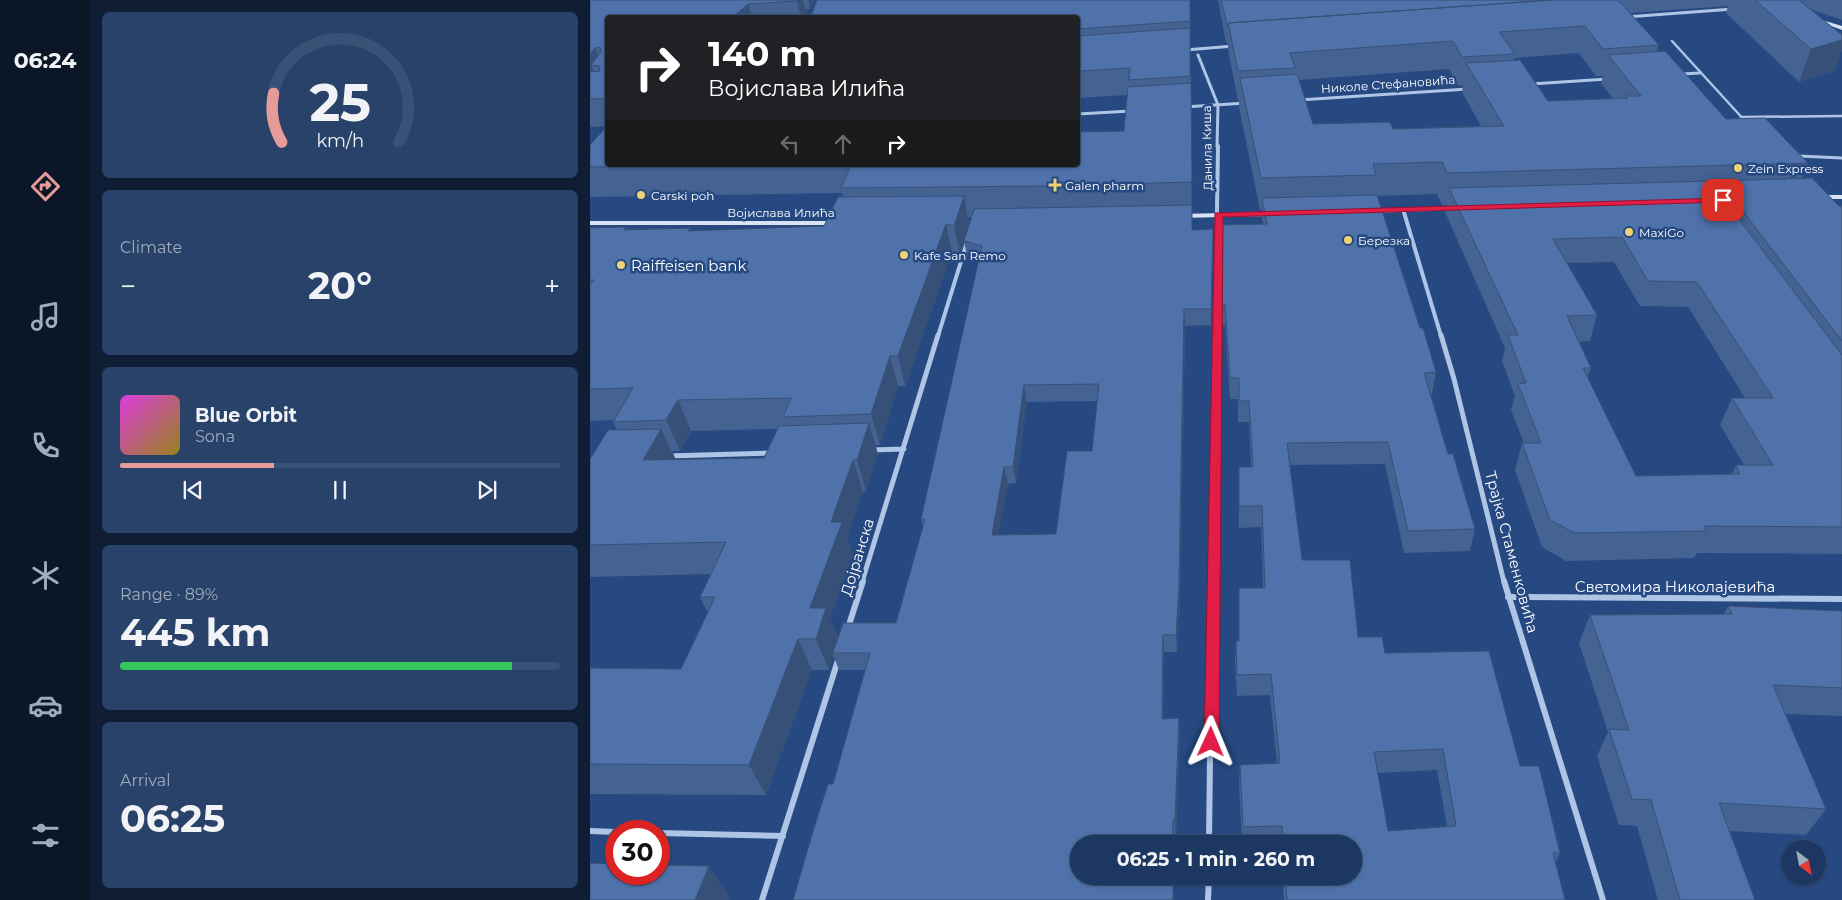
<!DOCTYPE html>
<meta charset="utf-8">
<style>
:root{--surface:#1c3761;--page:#29426a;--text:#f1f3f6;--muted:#a0acbd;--line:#3a5176;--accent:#e69b98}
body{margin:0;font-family:Montserrat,sans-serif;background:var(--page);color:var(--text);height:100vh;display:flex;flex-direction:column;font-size:19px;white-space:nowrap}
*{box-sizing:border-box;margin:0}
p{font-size:16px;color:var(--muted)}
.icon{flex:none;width:28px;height:28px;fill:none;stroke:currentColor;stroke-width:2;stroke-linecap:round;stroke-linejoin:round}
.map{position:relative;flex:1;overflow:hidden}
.drawer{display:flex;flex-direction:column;gap:12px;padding:12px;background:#0f1e35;width:500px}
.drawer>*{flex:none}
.top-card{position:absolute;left:15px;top:15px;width:475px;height:152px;border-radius:5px;box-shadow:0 1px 4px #0004,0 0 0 1px var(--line);background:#202124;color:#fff;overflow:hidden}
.needle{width:32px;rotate:148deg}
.tools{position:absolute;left:1191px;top:840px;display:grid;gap:10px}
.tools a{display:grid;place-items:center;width:45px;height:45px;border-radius:50%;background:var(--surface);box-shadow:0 1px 4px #0004,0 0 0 1px var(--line);font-size:25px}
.speed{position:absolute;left:15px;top:820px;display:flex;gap:10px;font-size:25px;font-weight:700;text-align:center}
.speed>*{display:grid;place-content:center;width:65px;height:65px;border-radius:50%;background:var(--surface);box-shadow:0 1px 4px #0004,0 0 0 1px var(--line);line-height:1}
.speed .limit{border:8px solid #d22;background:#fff;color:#111}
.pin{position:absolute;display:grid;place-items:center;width:42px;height:42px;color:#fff;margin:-21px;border-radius:10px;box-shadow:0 2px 8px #0006}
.me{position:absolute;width:55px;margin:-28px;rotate:1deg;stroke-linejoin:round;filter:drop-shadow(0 0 4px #0008)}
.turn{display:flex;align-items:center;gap:18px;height:105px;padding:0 20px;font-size:22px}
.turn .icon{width:65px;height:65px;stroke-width:2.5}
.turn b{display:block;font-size:35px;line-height:42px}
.lanes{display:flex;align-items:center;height:48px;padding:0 20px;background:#0003;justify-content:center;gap:25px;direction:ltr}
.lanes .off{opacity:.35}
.big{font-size:38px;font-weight:700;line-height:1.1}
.drawer .widget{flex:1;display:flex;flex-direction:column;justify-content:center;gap:8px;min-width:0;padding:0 18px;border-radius:8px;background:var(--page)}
.drawer .dial{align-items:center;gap:0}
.dial svg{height:130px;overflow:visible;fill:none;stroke:var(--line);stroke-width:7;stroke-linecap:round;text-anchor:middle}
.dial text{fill:var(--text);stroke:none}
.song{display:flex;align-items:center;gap:15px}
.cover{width:60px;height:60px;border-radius:8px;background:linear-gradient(135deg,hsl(300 70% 55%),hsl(50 70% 35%))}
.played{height:5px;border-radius:2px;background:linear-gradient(90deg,var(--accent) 35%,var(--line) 35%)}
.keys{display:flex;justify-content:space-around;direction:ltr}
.heat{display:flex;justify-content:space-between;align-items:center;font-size:28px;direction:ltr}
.charge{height:8px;border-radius:4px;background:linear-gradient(90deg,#34c759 89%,var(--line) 0)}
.trip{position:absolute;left:480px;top:835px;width:292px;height:50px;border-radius:25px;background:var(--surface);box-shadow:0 1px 4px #0004,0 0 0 1px var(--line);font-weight:700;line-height:50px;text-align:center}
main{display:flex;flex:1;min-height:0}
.tabs{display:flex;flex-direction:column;width:90px;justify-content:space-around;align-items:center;background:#0b1627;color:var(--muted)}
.tabs .icon{width:35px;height:35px}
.tabs .selected{color:var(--accent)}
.tabs b{font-size:22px;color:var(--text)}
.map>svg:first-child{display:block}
</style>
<main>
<nav class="tabs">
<b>06:24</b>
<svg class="icon selected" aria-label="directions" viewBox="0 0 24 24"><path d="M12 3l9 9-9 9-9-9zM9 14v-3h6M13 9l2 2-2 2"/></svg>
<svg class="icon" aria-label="music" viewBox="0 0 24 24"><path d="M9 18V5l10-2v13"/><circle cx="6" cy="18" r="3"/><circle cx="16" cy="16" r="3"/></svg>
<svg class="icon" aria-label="phone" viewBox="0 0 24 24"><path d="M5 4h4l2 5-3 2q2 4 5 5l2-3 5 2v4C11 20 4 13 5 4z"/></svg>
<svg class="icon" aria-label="climate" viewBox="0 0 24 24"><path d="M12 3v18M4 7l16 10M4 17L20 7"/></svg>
<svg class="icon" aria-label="car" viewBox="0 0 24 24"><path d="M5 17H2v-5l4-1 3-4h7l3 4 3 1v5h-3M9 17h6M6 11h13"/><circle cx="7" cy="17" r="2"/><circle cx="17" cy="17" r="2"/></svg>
<svg class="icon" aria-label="filters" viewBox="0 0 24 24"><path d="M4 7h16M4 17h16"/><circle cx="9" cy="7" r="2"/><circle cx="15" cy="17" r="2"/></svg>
</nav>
<section class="drawer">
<div class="widget dial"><svg viewBox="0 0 100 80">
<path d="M14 69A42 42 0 1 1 86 69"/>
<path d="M14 69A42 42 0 0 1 9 39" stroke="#e69b98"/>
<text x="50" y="56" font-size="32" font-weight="700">25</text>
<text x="50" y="72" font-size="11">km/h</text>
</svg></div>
<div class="widget"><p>Climate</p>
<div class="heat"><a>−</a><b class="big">20°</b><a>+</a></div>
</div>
<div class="widget">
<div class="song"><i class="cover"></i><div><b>Blue Orbit</b><p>Sona</p></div></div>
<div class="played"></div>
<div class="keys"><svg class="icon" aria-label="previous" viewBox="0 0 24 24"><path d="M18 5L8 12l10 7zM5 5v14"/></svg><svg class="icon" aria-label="pause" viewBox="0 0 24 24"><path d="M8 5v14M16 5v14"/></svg><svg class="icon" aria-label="next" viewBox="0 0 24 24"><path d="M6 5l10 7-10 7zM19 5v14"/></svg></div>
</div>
<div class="widget"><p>Range · 89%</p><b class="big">445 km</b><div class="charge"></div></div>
<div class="widget"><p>Arrival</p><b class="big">06:25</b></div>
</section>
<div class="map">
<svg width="1252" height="900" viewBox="0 0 1252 900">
<rect width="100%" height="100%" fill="#264981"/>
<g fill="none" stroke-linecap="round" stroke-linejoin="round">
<path stroke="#aec5e6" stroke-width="2.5" d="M1082,41L1156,122
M1151,117L1252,116"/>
<path stroke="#aec5e6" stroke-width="3" d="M1209,156L1252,158"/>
<path stroke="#aec5e6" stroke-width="3" d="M1036,17L1143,9
M595,50L644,46
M608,55L628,105L627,147
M1091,74L1110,73
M941,84L1018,79
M709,100L878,89
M594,107L656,103
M488,114L541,111"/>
<path stroke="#aec5e6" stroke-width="4" d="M813,209L851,336
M348,336L377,242
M625,336L628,146"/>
<path stroke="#aec5e6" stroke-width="5" d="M851,335L864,379L914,582
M280,450L314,449
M78,456L182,453
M272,582L348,335
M622,582L625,335"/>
<path stroke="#aec5e6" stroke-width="6" d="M914,581L1013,900
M918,597L1252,599
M258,628L273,581
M0,831L26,832
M69,833L193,836
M619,844L622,581
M172,900L249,657
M618,900L619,876"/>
<path fill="#d8e3f6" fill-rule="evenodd" d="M1222,17L1252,26V30L1222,19Z
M1225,195H1252V199H1228L1224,197Z
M869,206H872V210L778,213L774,211L778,209Z
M684,212H687V216L588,218L584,216L588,214Z
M0,221H249L253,223L249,225H0Z"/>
</g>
<path fill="#446292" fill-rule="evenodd" d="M0,0H224L220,9H216L217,16V18H18V165H488L534,131L537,95L488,98V18L600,0L602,230L623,229L621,325L595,326L590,605L587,652H574L573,719L589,718L590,735L586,836H584L489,876H584V900H203L243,784L275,670H249L243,655L239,670H222L176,795L0,794V668L91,669L118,613L110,597L121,574L0,577V459L27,430L23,422L24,420L0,421V228L35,227L36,229L100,228L101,231L234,226L253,197L252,193L0,197V145L17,126L0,127ZM378,217H382L374,241L377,256L389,259L331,519L333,527L306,623L248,638L240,618L263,554L257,538L273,492L276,491L288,454L285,445H290L308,386H315L362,252L370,254L379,224ZM507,401L502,451L466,534L408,535L418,484L426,483L437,402ZM187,429L174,458L86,460L82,451H90L101,431Z
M628,0H1252V20L1220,9L1252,35V50L1244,71L1209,82L1136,13L1138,6L1040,13L1069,45L1067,51L1136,119L1218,163L1212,179L1249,206H1252V554L1107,553L1104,558L976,561L952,547L925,470L932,443H934L921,410L925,396L912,361L915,348L855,212L857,205H852L847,194L787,196L830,328L846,372L842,394H841L858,454L885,529L880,551L814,553L795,464L700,465L712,560L768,637L795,653L930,766L970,853L965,863L975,900H694L692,876H764V844H652L649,785L650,765L687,763L680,695L647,696L645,663L646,641H649V588H673L671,527L649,528V467H661L659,422H648V399H640L635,325H629L630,225L673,224L672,218V210H670L649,107V100H648L638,50V43H636ZM989,53L1006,76H1013L1011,83L1023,99L958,101L924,60L925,58ZM859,69L868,86L873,85L872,92L891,126L803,129L723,124L709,80ZM1024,262L1050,306L1098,307L1155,398H1142L1130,425L1154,465H1146L1142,474L1046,476L997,378L1001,368L989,342L1000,341L1007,315L977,263ZM847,770L857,826L798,831L787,773Z
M1138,606L1252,611V716L1195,714L1236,809L1216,835L1139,831L1165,900H1068L1047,826L1029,825L1007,756L1018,732L989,643L1000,615L1134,614Z"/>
<path fill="#375077" d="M208,0H213L217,16V18H211L207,1Z
M218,0H224L220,9Z
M158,4L162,18H142Z
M1252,40V50L1244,71L1209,82L1221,49Z
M5,48L15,74L9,66L1,65L8,84L0,97V55Z
M374,196L379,224L370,254L364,226Z
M356,224L362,252L315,386L308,356Z
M594,309L595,326L590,605L587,652L586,635Z
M300,356L308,386L290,445L281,414Z
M434,385L437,402L426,483L423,467Z
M88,400L101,431L90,451L76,420Z
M279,423L288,454L276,491L267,460Z
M71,429L86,460H53Z
M263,460L273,492L257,538L263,554L240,618L248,639L243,653V655L239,670L226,639L220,608L241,522Z
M414,467L418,484L405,552L402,535Z
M573,635L574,652L573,735L572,719Z
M208,639L222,670L176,795L159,765Z
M589,718L590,735L586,836L585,820Z
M583,820L584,836V844H583Z
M119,866L140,898V900H105Z
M583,876H584V900H583Z"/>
<path fill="#4f72aa" stroke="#375077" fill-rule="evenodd" d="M0,0H208L207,1L158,4L142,18H18V98L0,99V72L10,71L9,66L1,65L11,52L10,47L5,48L0,55Z
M227,0H600V21L488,29V18H220Z
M631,0H962L638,23V25H637Z
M962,0H1027L1031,3L1069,45L1013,49L995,26L909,32L925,54L872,57L863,41L700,53L705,68L648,71L638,23Z
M1165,0H1209L1252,35V40L1221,49Z
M600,28V76L539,80L540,68L488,71V36Z
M1075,51L1136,119L1175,118L1218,163L857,173L852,162L783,164L786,175L671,178L650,78L707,74L723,124L800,122L803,129L914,126L876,63L930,60L958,101L1038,98L1036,96H1051L1018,55Z
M601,83L602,182L458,186L251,188L261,165H488V132L534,131L538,87Z
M18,125V165H156L0,167V145Z
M1222,178L1249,206H1252V341L1130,181Z
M1120,181L1252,355V527L1114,526L1116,531L985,533L960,520L932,443H951L928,384L936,383L918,335H928L859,188ZM1032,237L1058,281L1107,282L1183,398H1142L1183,465H1146L1150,474L1046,476L993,368H1001L977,316L1007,315L963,239Z
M787,195L830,328H833L846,372L834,373L858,454H863L885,529L818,531L798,442L697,443L712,560H760L768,637H792L795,653L899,651L930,766H949L970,853H963L975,900H697L695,876H764V844H693L692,826L653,827L650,765L690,763L681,674L647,675L646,641H649V588H675L672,506H649V467H663L659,401H649V378H640L635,304H629L630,225L677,224L672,198ZM853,749L866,826L798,831L784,752Z
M374,196L364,226L356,224L308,356H300L281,414L193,417L201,398L88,400L76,420L23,422L43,388L0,389V285L4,280H0V228L35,227L34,230L100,228L98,231L234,226L248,197Z
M602,205V230L623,229L621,309H594L589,588L586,635H573L572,719L589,718L585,820H583V844H489V876H583V900H203L224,828L238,784H243L280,653H243L253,623H306L335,519H331L392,246L374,241L384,209ZM509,384L502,451H477L466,534L402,535L414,467H423L434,385Z
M279,423L267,460H263L241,522H252L220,608H236L226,639H208L159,765L0,764V668L91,669L125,597H110L136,542L0,545V459L18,430L71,429L53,460L174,458L189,426Z
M1138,606L1252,611V688L1183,685L1236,809L1129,803L1165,900H1090L1061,800L1042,799L1019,729L1039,730L1000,615L1142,614Z
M0,863L26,864V874H69V865L119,866L105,900H0Z"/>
<path fill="#e11d48" stroke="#92132f" d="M1133,198L1137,200L1136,202L633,217L629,742L627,747L621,749L616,747L614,742L625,213Z"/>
<g fill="#efd274" stroke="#264981" stroke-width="2">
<circle cx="1148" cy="168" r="5"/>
<path d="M462.5 177.5h5v5h5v5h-5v5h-5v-5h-5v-5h5z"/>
<circle cx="51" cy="195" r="5"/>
<circle cx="1039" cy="232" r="5"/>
<circle cx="758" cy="240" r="5"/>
<circle cx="314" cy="255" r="5"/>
<circle cx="31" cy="265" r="5"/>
</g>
<g text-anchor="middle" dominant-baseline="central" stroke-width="5" stroke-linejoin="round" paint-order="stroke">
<g font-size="12" fill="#fff" stroke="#264981">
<text transform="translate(798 84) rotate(-4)">Николе Стефановића</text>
<text transform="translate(617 148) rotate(-91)">Данила Киша</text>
<text x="191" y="212">Војислава Илића</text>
</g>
<g font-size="12" fill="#fff" stroke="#264981" text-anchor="start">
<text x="1158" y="168">Zein Express</text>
<text x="475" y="185">Galen pharm</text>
<text x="61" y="195">Carski poh</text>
<text x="1049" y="232">MaxiGo</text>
<text x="768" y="240">Березка</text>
<text x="324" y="255">Kafe San Remo</text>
</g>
<g font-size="15" fill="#fff" stroke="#264981" text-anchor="start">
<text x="41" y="265">Raiffeisen bank</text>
</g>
<g font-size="15" fill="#fff" stroke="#264981">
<text transform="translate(922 552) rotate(75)">Трајка Стаменковића</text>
<text transform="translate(267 557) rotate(-73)">Дојранска</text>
<text x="1085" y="586">Светомира Николајевића</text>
</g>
</g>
</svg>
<div class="tools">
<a><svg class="needle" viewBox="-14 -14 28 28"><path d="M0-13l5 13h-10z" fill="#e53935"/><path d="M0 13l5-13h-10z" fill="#a0acbd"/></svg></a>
</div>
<div class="speed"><div class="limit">30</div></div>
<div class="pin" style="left:1133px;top:200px;background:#d93025"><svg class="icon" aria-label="arrive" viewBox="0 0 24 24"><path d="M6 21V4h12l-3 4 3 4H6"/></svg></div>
<svg class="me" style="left:621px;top:742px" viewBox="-20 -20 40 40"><path d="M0-17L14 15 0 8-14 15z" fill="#e11d48" stroke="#fff" stroke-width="4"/></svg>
<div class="trip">06:25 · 1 min · 260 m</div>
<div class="top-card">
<div class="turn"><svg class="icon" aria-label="right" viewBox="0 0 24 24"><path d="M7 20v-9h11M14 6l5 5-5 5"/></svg><div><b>140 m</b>Војислава Илића</div></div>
<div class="lanes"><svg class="icon off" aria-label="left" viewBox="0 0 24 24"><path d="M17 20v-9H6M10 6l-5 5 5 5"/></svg><svg class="icon off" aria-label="ahead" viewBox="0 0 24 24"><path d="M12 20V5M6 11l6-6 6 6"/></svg><svg class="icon" aria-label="right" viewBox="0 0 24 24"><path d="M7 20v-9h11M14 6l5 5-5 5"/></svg></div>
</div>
</div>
</main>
